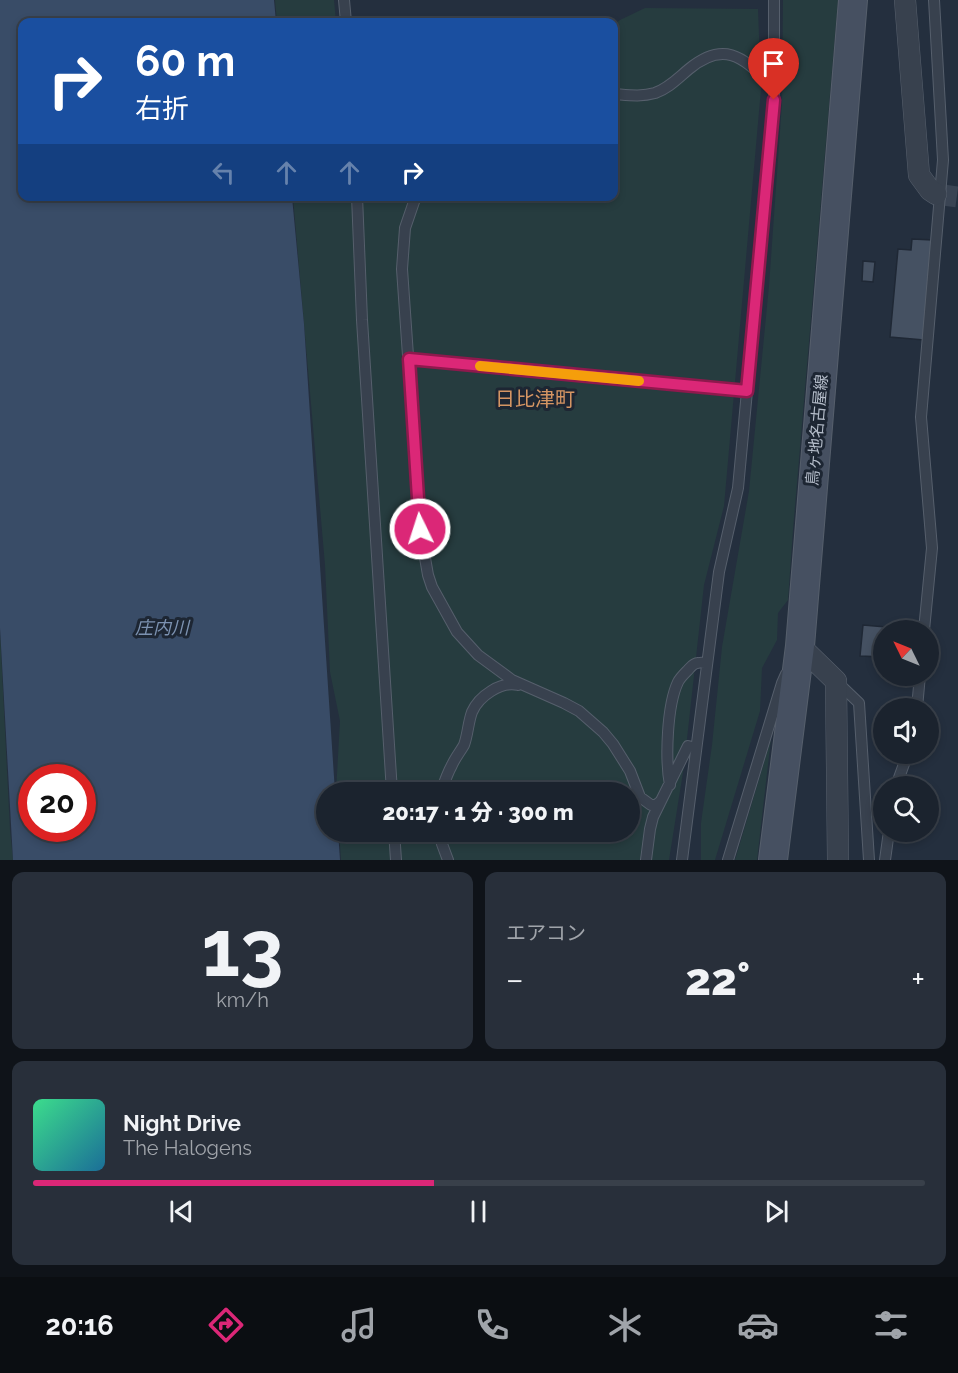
<!DOCTYPE html>
<html lang="ja">
<meta charset="utf-8">
<style>
:root{--surface:#1b232e;--page:#282f3a;--text:#f1f3f6;--muted:#a0a4aa;--line:#39404a;--accent:#db2777}
body{margin:0;font-family:Raleway,"Noto Sans JP",sans-serif;background:var(--page);color:var(--text);height:100vh;display:flex;flex-direction:column;font-size:22px;white-space:nowrap}
*{box-sizing:border-box;margin:0}
p{font-size:20px;color:var(--muted)}
.icon{flex:none;width:33px;height:33px;fill:none;stroke:currentColor;stroke-width:2;stroke-linecap:round;stroke-linejoin:round}
.map{position:relative;height:860px;overflow:hidden}
.drawer{display:flex;flex-direction:column;gap:12px;padding:12px;background:#0f1319;flex:1}
.drawer>*{flex:none}
.guide{position:absolute;left:18px;top:18px;width:600px;height:183px;border-radius:12px;box-shadow:0 3px 9px #0003,0 0 0 2px var(--line);background:#1a4fa0;color:#fff;overflow:hidden}
.needle{width:39px;rotate:313deg}
.controls{position:absolute;left:873px;top:620px;display:grid;gap:12px}
.controls a{display:grid;place-items:center;width:66px;height:66px;border-radius:50%;background:var(--surface);box-shadow:0 3px 9px #0003,0 0 0 2px var(--line);font-size:30px}
.speed{position:absolute;left:18px;top:764px;display:flex;gap:12px;font-size:30px;font-weight:700;text-align:center}
.speed>*{display:grid;place-content:center;width:78px;height:78px;border-radius:50%;background:var(--surface);box-shadow:0 3px 9px #0003,0 0 0 2px var(--line);line-height:1}
.speed .limit{border:9px solid #d22;background:#fff;color:#111}
.pin{position:absolute;display:grid;place-items:center;width:51px;height:51px;color:#fff;margin:-62px -26px;border-radius:50% 50% 50% 0;rotate:-45deg;box-shadow:0 0 6px #0007}
.pin .icon{rotate:45deg}
.me{position:absolute;width:66px;margin:-33px;rotate:356deg;stroke-linejoin:round;filter:drop-shadow(0 0 4px #0008)}
.turn{display:flex;align-items:center;gap:21px;height:126px;padding:0 18px;font-size:27px}
.turn .icon{width:78px;height:78px;stroke-width:2.5}
.turn b{display:block;font-size:42px;line-height:51px}
.lanes{display:flex;align-items:center;height:57px;padding:0 18px;background:#0003;justify-content:center;gap:30px;direction:ltr}
.lanes .off{opacity:.35}
.big{font-size:45px;font-weight:800;line-height:1.1}
.drawer .widget{flex:1;display:flex;flex-direction:column;justify-content:center;gap:9px;min-width:0;padding:0 21px;border-radius:12px;background:var(--page)}
.drawer .dial{align-items:center;gap:0}
.dial b{font-size:78px;line-height:1}
.song{display:flex;align-items:center;gap:18px}
.cover{width:72px;height:72px;border-radius:9px;background:linear-gradient(135deg,hsl(150 70% 55%),hsl(200 70% 35%))}
.played{height:6px;border-radius:3px;background:linear-gradient(90deg,var(--accent) 45%,var(--line) 45%)}
.keys{display:flex;justify-content:space-around;direction:ltr}
.heat{display:flex;justify-content:space-between;align-items:center;font-size:33px;direction:ltr}
.drawer .tiles{flex:1;display:grid;gap:12px;grid-template-columns:1fr 1fr}
.widget:last-child{grid-column:span 2}
.trip{position:absolute;left:316px;top:782px;width:324px;height:60px;border-radius:30px;background:var(--surface);box-shadow:0 3px 9px #0003,0 0 0 2px var(--line);font-weight:800;line-height:60px;text-align:center}
.tab-bar{display:flex;height:96px;justify-content:space-around;align-items:center;background:#0b0e12;color:var(--muted)}
.tab-bar .icon{width:42px;height:42px}
.tab-bar .current{color:var(--accent)}
.tab-bar b{font-size:27px;color:var(--text)}
.map>svg:first-child{display:block}
</style>
<div class="map">
<svg width="958" height="860" viewBox="0 0 958 860">
<rect width="100%" height="100%" fill="#242f3e"/>
<path fill="#263c3f" d="M275,0H334L336,22H277Z
M783,0H838L793,530L788,600L778,613L777,640L762,668L760,711L715,860H701V823L712,745L722,647L749,491L769,286L782,103Z
M645,8L758,9L761,89L724,506L704,585L684,766L669,860H341L339,831H630V792H336L340,721L330,672L325,565L293,197L614,196V25L620,20Z
M0,632L10,830L13,860H0Z
M771,739L757,860H735Z"/>
<path fill="#394c67" fill-rule="evenodd" d="M0,0H274L276,22H22V196L292,197L304,324L335,792H327V831H338L340,860H13L0,628ZM32,777H82V828H32Z"/>
<path fill="#455162" stroke="#1f2835" stroke-width="1.5" d="M912,239L933,240L924,340L890,337L898,249L911,250Z
M863,261L875,262L873,282L862,281Z
M863,625L886,627V630H884V657L860,656Z"/>
<g fill="none" stroke-linecap="round" stroke-linejoin="round">
<path stroke="#3a4453" stroke-width="21" stroke-dasharray="21 10" stroke-linecap="butt" d="M936,194L958,197"/>
<g stroke="#565f6c" stroke-width="12">
<path id="service" d="M344,0L346,22
M614,94C628,95 641,97 655,93C669,88 678,78 689,69C723,41 742,56 768,82L774,83
M357,196L362,320L392,792
M416,196L405,228L402,269L420,529L428,575L432,587L457,632L478,655L512,680L564,703L579,711L603,732L613,744L630,771L640,797L651,805H656L661,801
M409,359L747,391
M924,630L932,548L921,417L943,160L934,0
M836,681L859,703L869,860
M917,708L920,675
M670,785C665,759 667,705 678,682C680,678 684,674 687,671C690,668 693,663 698,663C699,662 706,663 707,663
M896,786L908,753
M441,792C444,783 447,774 452,765C455,758 460,752 464,745C468,734 468,723 472,712C479,696 501,681 518,685
M394,831L396,860
M439,831L442,844L448,860
M646,860L650,829L653,817L688,746L696,748
M682,860L719,572L738,488L774,100V0
M728,860L782,683L786,674
M885,860L889,831"/>
</g>
<g stroke="#565f6c" stroke-width="22">
<path id="minor" d="M905,0L919,175L930,190L936,194
M800,646L836,681L838,860"/>
</g>
<g stroke="#565f6c" stroke-width="30">
<path id="secondary" d="M773,860L800,646L853,0"/>
</g>
<use href="#service" stroke="#38414e" stroke-width="10"/>
<use href="#minor" stroke="#38414e" stroke-width="21"/>
<use href="#secondary" stroke="#465061" stroke-width="28"/>
</g>
<g fill="none" stroke-linecap="round" stroke-linejoin="round">
<g stroke="#8e194d" stroke-width="15">
<path id="route" d="M420,529L409,359L747,391L774,100"/>
</g>
<use href="#route" stroke="#db2777" stroke-width="10"/>
<path stroke="#f59e0b" stroke-width="10" d="M480,366L639,381"/>
</g>
<g text-anchor="middle" dominant-baseline="central" stroke-width="6" stroke-linejoin="round" paint-order="stroke">
<g font-size="16" fill="#b4bcc9" stroke="#1d2633">
<text transform="translate(817 430) rotate(-85)">鳥ヶ地名古屋線</text>
</g>
<g font-size="18" font-style="italic" fill="#7c92b1" stroke="#1d2633">
<text x="162" y="627">庄内川</text>
</g>
<g font-size="20" fill="#d59563" stroke="#1d2633">
<text x="535" y="399">日比津町</text>
</g>
</g>
</svg>
<div class="controls">
<a><svg class="needle" viewBox="-14 -14 28 28"><path d="M0-13l5 13h-10z" fill="#e53935"/><path d="M0 13l5-13h-10z" fill="#a0a4aa"/></svg></a>
<a><svg class="icon" aria-label="sound" viewBox="0 0 24 24"><path d="M4 9h4l5-4v14l-5-4H4zM17 9q2 3 0 6"/></svg></a>
<a><svg class="icon" aria-label="search" viewBox="0 0 24 24"><circle cx="10" cy="10" r="6"/><path d="M15 15l6 6"/></svg></a>
</div>
<div class="speed"><div class="limit">20</div></div>
<div class="pin" style="left:774px;top:100px;background:#d93025"><svg class="icon" aria-label="arrive" viewBox="0 0 24 24"><path d="M6 21V4h12l-3 4 3 4H6"/></svg></div>
<svg class="me" style="left:420px;top:529px" viewBox="-20 -20 40 40"><circle r="17" fill="#db2777" stroke="#fff" stroke-width="3"/><path d="M0-11L8 9 0 5-8 9z" fill="#fff"/></svg>
<div class="trip">20:17 · 1 分 · 300 m</div>
<div class="guide">
<div class="turn"><svg class="icon" aria-label="right" viewBox="0 0 24 24"><path d="M7 20v-9h11M14 6l5 5-5 5"/></svg><div><b>60 m</b>右折</div></div>
<div class="lanes"><svg class="icon off" aria-label="left" viewBox="0 0 24 24"><path d="M17 20v-9H6M10 6l-5 5 5 5"/></svg><svg class="icon off" aria-label="ahead" viewBox="0 0 24 24"><path d="M12 20V5M6 11l6-6 6 6"/></svg><svg class="icon off" aria-label="ahead" viewBox="0 0 24 24"><path d="M12 20V5M6 11l6-6 6 6"/></svg><svg class="icon" aria-label="right" viewBox="0 0 24 24"><path d="M7 20v-9h11M14 6l5 5-5 5"/></svg></div>
</div>
</div>
<section class="drawer">
<div class="tiles">
<div class="widget dial"><b>13</b><p>km/h</p></div>
<div class="widget"><p>エアコン</p>
<div class="heat"><a>−</a><b class="big">22°</b><a>+</a></div>
</div>
<div class="widget">
<div class="song"><i class="cover"></i><div><b>Night Drive</b><p>The Halogens</p></div></div>
<div class="played"></div>
<div class="keys"><svg class="icon" aria-label="previous" viewBox="0 0 24 24"><path d="M18 5L8 12l10 7zM5 5v14"/></svg><svg class="icon" aria-label="pause" viewBox="0 0 24 24"><path d="M8 5v14M16 5v14"/></svg><svg class="icon" aria-label="next" viewBox="0 0 24 24"><path d="M6 5l10 7-10 7zM19 5v14"/></svg></div>
</div>
</div>
</section>
<nav class="tab-bar">
<b>20:16</b>
<svg class="icon current" aria-label="directions" viewBox="0 0 24 24"><path d="M12 3l9 9-9 9-9-9zM9 14v-3h6M13 9l2 2-2 2"/></svg>
<svg class="icon" aria-label="music" viewBox="0 0 24 24"><path d="M9 18V5l10-2v13"/><circle cx="6" cy="18" r="3"/><circle cx="16" cy="16" r="3"/></svg>
<svg class="icon" aria-label="phone" viewBox="0 0 24 24"><path d="M5 4h4l2 5-3 2q2 4 5 5l2-3 5 2v4C11 20 4 13 5 4z"/></svg>
<svg class="icon" aria-label="climate" viewBox="0 0 24 24"><path d="M12 3v18M4 7l16 10M4 17L20 7"/></svg>
<svg class="icon" aria-label="car" viewBox="0 0 24 24"><path d="M5 17H2v-5l4-1 3-4h7l3 4 3 1v5h-3M9 17h6M6 11h13"/><circle cx="7" cy="17" r="2"/><circle cx="17" cy="17" r="2"/></svg>
<svg class="icon" aria-label="filters" viewBox="0 0 24 24"><path d="M4 7h16M4 17h16"/><circle cx="9" cy="7" r="2"/><circle cx="15" cy="17" r="2"/></svg>
</nav>
